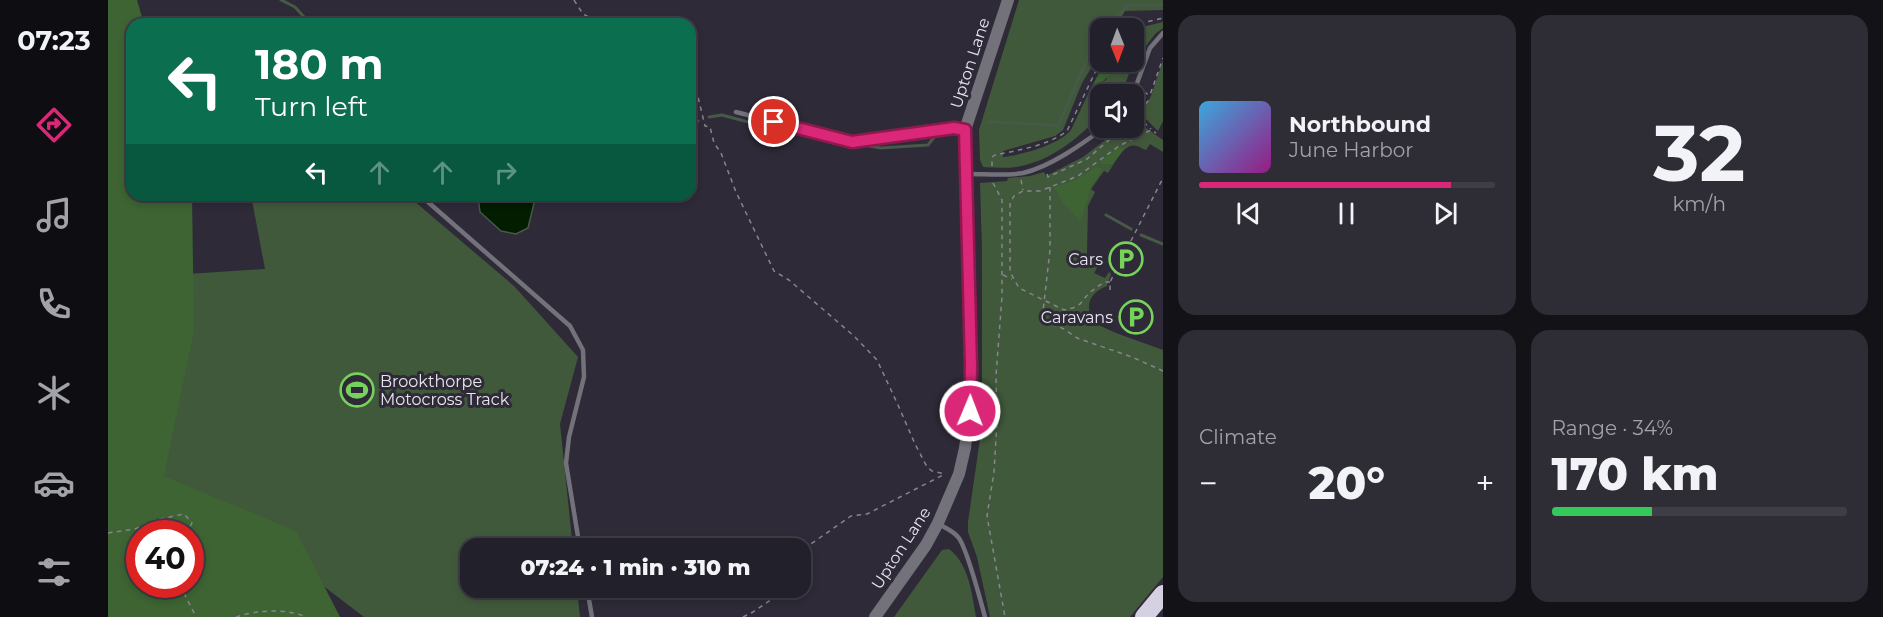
<!DOCTYPE html>
<meta charset="utf-8">
<style>
:root{--surface:#22202a;--page:#2e2d36;--text:#f1f3f6;--muted:#a2a3a8;--line:#3f3e47;--accent:#db2777}
body{margin:0;font-family:Montserrat,sans-serif;background:var(--page);color:var(--text);height:100vh;display:flex;flex-direction:column;font-size:22px;white-space:nowrap}
*{box-sizing:border-box;margin:0}
p{font-size:20px;color:var(--muted)}
.icon{flex:none;width:33px;height:33px;fill:none;stroke:currentColor;stroke-width:2;stroke-linecap:round;stroke-linejoin:round}
.map{position:relative;flex:1;overflow:hidden}
.details{display:flex;flex-direction:column;gap:15px;padding:15px;background:#131217;width:720px}
.details>*{flex:none}
.hud{position:absolute;left:18px;top:18px;width:570px;height:183px;border-radius:18px;box-shadow:0 3px 9px #0003,0 0 0 2px var(--line);background:#0b6e4f;color:#fff;overflow:hidden}
.needle{width:39px;rotate:179deg}
.controls{position:absolute;left:982px;top:18px;display:grid;gap:12px}
.controls a{display:grid;place-items:center;width:54px;height:54px;border-radius:12px;background:var(--surface);box-shadow:0 3px 9px #0003,0 0 0 2px var(--line);font-size:30px}
.speed{position:absolute;left:18px;top:520px;display:flex;gap:12px;font-size:30px;font-weight:700;text-align:center}
.speed>*{display:grid;place-content:center;width:78px;height:78px;border-radius:50%;background:var(--surface);box-shadow:0 3px 9px #0003,0 0 0 2px var(--line);line-height:1}
.speed .limit{border:9px solid #d22;background:#fff;color:#111}
.pin{position:absolute;display:grid;place-items:center;width:51px;height:51px;color:#fff;margin:-26px;border:3px solid #fff;border-radius:50%;box-shadow:0 2px 6px #0007}
.me{position:absolute;width:66px;margin:-33px;rotate:1deg;stroke-linejoin:round;filter:drop-shadow(0 0 4px #0008)}
.turn{display:flex;align-items:center;gap:21px;height:126px;padding:0 30px;font-size:27px}
.turn .icon{width:78px;height:78px;stroke-width:2.5}
.turn b{display:block;font-size:42px;line-height:51px}
.lanes{display:flex;align-items:center;height:57px;padding:0 30px;background:#0003;justify-content:center;gap:30px;direction:ltr}
.lanes .off{opacity:.35}
.big{font-size:45px;font-weight:800;line-height:1.1}
.details .card{flex:1;display:flex;flex-direction:column;justify-content:center;gap:9px;min-width:0;padding:0 21px;border-radius:18px;background:var(--page)}
.details .dial{align-items:center;gap:0}
.dial b{font-size:78px;line-height:1}
.song{display:flex;align-items:center;gap:18px}
.cover{width:72px;height:72px;border-radius:9px;background:linear-gradient(135deg,hsl(200 70% 55%),hsl(310 70% 35%))}
.played{height:6px;border-radius:3px;background:linear-gradient(90deg,var(--accent) 85%,var(--line) 85%)}
.keys{display:flex;justify-content:space-around;direction:ltr}
.heat{display:flex;justify-content:space-between;align-items:center;font-size:33px;direction:ltr}
.charge{height:9px;border-radius:4px;background:linear-gradient(90deg,#34c759 34%,var(--line) 0)}
.details .tiles{flex:1;display:grid;gap:15px;grid-template-columns:repeat(2,1fr)}
.trip{position:absolute;left:352px;top:538px;width:351px;height:60px;border-radius:18px;background:var(--surface);box-shadow:0 3px 9px #0003,0 0 0 2px var(--line);font-weight:800;line-height:60px;text-align:center}
main{display:flex;flex:1;min-height:0}
.tabs{display:flex;flex-direction:column;width:108px;justify-content:space-around;align-items:center;background:#0e0d11;color:var(--muted)}
.tabs .icon{width:42px;height:42px}
.tabs .current{color:var(--accent)}
.tabs b{font-size:27px;color:var(--text)}
.map>svg:first-child{display:block}
</style>
<main>
<nav class="tabs">
<b>07:23</b>
<svg class="icon current" aria-label="directions" viewBox="0 0 24 24"><path d="M12 3l9 9-9 9-9-9zM9 14v-3h6M13 9l2 2-2 2"/></svg>
<svg class="icon" aria-label="music" viewBox="0 0 24 24"><path d="M9 18V5l10-2v13"/><circle cx="6" cy="18" r="3"/><circle cx="16" cy="16" r="3"/></svg>
<svg class="icon" aria-label="phone" viewBox="0 0 24 24"><path d="M5 4h4l2 5-3 2q2 4 5 5l2-3 5 2v4C11 20 4 13 5 4z"/></svg>
<svg class="icon" aria-label="climate" viewBox="0 0 24 24"><path d="M12 3v18M4 7l16 10M4 17L20 7"/></svg>
<svg class="icon" aria-label="car" viewBox="0 0 24 24"><path d="M5 17H2v-5l4-1 3-4h7l3 4 3 1v5h-3M9 17h6M6 11h13"/><circle cx="7" cy="17" r="2"/><circle cx="17" cy="17" r="2"/></svg>
<svg class="icon" aria-label="filters" viewBox="0 0 24 24"><path d="M4 7h16M4 17h16"/><circle cx="9" cy="7" r="2"/><circle cx="15" cy="17" r="2"/></svg>
</nav>
<div class="map">
<svg width="1055" height="617" viewBox="0 0 1055 617">
<rect width="100%" height="100%" fill="#2e2a38"/>
<path fill="#41593b" d="M911,0H1055V10L1017,11L1007,28H993V52L974,83L955,130L947,136L895,151V157C913,155 951,145 963,130L983,88L998,80L1007,62H1025L1017,85L1022,87L1020,94H993V115C973,135 949,156 921,164C906,169 890,168 875,167L872,160L871,130Z
M1055,22V28L1047,34L1038,46L1031,45L1026,60V29Z
M1055,60V121L1050,131L1033,114L1043,96Z
M1026,117L1038,128L1055,140V152L1042,144L1038,150C1034,149 1032,146 1028,146C1016,142 1006,165 1000,173L996,171L983,189L987,192L980,206L979,254L981,260L990,266L986,273L997,278L1001,272L1003,274L999,286C981,293 976,306 986,323L1008,333L1055,350V577L1022,617H882L869,557L860,532V522L874,425V250L872,183L899,181L900,178L922,176L936,172L938,176L975,157L1013,128H1026Z
M143,195H299L406,286L470,357L452,424L465,549H363V588H469L472,617H256L163,546L41,498L34,277L157,269Z
M841,549C861,564 864,594 868,617H786L834,550Z"/>
<path fill="#3d6432" fill-rule="evenodd" d="M0,0H29L36,24H24V195H84L86,330L56,476L188,531L232,617H0ZM32,534H82V585H32Z
M997,62H1007C1003,77 997,81 983,88Z
M1012,147L1016,149L1005,164H993V160Z
M988,167L995,169L982,189L973,222L955,203L946,187L968,180Z"/>
<path fill="#021d00" stroke="#475948" stroke-width="1.5" d="M371,195H428L420,228L408,234L393,231L372,212L370,197Z"/>
<g fill="none" stroke-linecap="round" stroke-linejoin="round">
<path stroke="#475948" stroke-width="3" d="M173,0L187,7L197,18H205L210,24
M1002,28L1019,5H1055
M601,117L614,115L659,127L734,142
M881,122L928,124L950,126L981,55L993,41
M582,125L590,121
M743,143L773,148L820,145L831,131
M998,215L1023,229
M1033,235L1055,244"/>
<path stroke="#878490" stroke-width="1.5" stroke-dasharray="4.5 4.5" stroke-linecap="butt" d="M466,0L475,14L494,24
M1014,28L1055,18
M582,95L590,97L597,126L602,127L606,143L613,153L628,192L666,271L681,280L746,336L769,360L790,405L807,444L819,467L824,471L837,474
M1029,116L1043,129
M1026,118L1040,101L1033,97L1035,92L1042,95L1055,58
M884,166V157L887,155C911,150 939,146 959,131L993,60
M939,174L940,177L979,159L1015,128
M913,180L915,190
M885,183L894,200V296L888,376L889,421L886,472L879,516L897,617
M942,187V250L934,320L956,329L969,338L1024,357L1055,371
M895,275L904,279
M1002,282H996L981,293L972,304L965,308L956,310L911,288L902,272V203L906,196L915,191H932L970,176L1011,146L1043,130L1048,133
M1002,290V282L1055,178
M0,533L27,529L47,520L76,514L84,523L78,534
M693,558L700,546L743,516L759,514L837,474
M72,585L88,617
M128,617C149,610 178,608 198,617
M635,617L645,612L680,588"/>
<path stroke="#737179" stroke-width="4.5" d="M1025,94L1042,48L1055,33
M628,112L744,142L845,128L857,130
M860,174C878,174 897,176 915,173C942,167 974,144 996,128
M312,195L462,326L475,350L476,377L461,437L458,463L472,549
M831,524C837,528 845,531 850,537C858,546 873,602 877,617
M479,588L484,617"/>
<path stroke="#737179" stroke-width="12" d="M767,617L818,545L830,523L851,474L857,448L862,411L863,366L857,130L900,0"/>
<path stroke="#d6d0e3" stroke-width="18" d="M1036,617L1055,594"/>
</g>
<g fill="none" stroke-linecap="round" stroke-linejoin="round">
<g stroke="#8e194d" stroke-width="15">
<path id="route" d="M666,122L744,142L846,128L857,130L863,366L862,411"/>
</g>
<use href="#route" stroke="#db2777" stroke-width="10"/>
</g>
<defs>
<g id="parking-ring" transform="scale(1.725)"><circle r="9.5" fill="#2e2a38" stroke="#76d25a" stroke-width="1.5"/><path d="M-3.5-5.5H1a3.5 3.5 0 0 1 0 7H-1V5.5H-3.5ZM-1-3.4V-.6H.8a1.4 1.4 0 0 0 0-2.8Z" fill="#76d25a"/></g>
<g id="stadium-ring" transform="scale(1.725)"><circle r="9.5" fill="#2e2a38" stroke="#76d25a" stroke-width="1.5"/><path d="M0-5a6.5 5 0 1 0 0 10a6.5 5 0 1 0 0-10ZM-3.5-1.8h7v3.6h-7Z" fill="#76d25a"/></g>
</defs>
<g fill-rule="evenodd">
<use href="#parking-ring" x="1018" y="259"/>
<use href="#parking-ring" x="1028" y="317"/>
<use href="#stadium-ring" x="249" y="390"/>
</g>
<g text-anchor="middle" dominant-baseline="central" stroke-width="6" stroke-linejoin="round" paint-order="stroke">
<g font-size="16" fill="#e8e5ef" stroke="#2e2a38">
<text transform="translate(862 63) rotate(-72)">Upton Lane</text>
<text transform="translate(793 548) rotate(-57)">Upton Lane</text>
</g>
<g font-size="16" fill="#e8e5ef" stroke="#2e2a38" text-anchor="end">
<text x="995" y="259">Cars</text>
<text x="1005" y="317">Caravans</text>
<text x="272" y="381" text-anchor="start">Brookthorpe<tspan x="272" dy="18">Motocross Track</tspan></text>
</g>
</g>
</svg>
<div class="controls">
<a><svg class="needle" viewBox="-14 -14 28 28"><path d="M0-13l5 13h-10z" fill="#e53935"/><path d="M0 13l5-13h-10z" fill="#a2a3a8"/></svg></a>
<a><svg class="icon" aria-label="sound" viewBox="0 0 24 24"><path d="M4 9h4l5-4v14l-5-4H4zM17 9q2 3 0 6"/></svg></a>
</div>
<div class="speed"><div class="limit">40</div></div>
<div class="pin" style="left:666px;top:122px;background:#d93025"><svg class="icon" aria-label="arrive" viewBox="0 0 24 24"><path d="M6 21V4h12l-3 4 3 4H6"/></svg></div>
<svg class="me" style="left:862px;top:411px" viewBox="-20 -20 40 40"><circle r="17" fill="#db2777" stroke="#fff" stroke-width="3"/><path d="M0-11L8 9 0 5-8 9z" fill="#fff"/></svg>
<div class="trip">07:24 · 1 min · 310 m</div>
<div class="hud">
<div class="turn"><svg class="icon" aria-label="left" viewBox="0 0 24 24"><path d="M17 20v-9H6M10 6l-5 5 5 5"/></svg><div><b>180 m</b>Turn left</div></div>
<div class="lanes"><svg class="icon" aria-label="left" viewBox="0 0 24 24"><path d="M17 20v-9H6M10 6l-5 5 5 5"/></svg><svg class="icon off" aria-label="ahead" viewBox="0 0 24 24"><path d="M12 20V5M6 11l6-6 6 6"/></svg><svg class="icon off" aria-label="ahead" viewBox="0 0 24 24"><path d="M12 20V5M6 11l6-6 6 6"/></svg><svg class="icon off" aria-label="right" viewBox="0 0 24 24"><path d="M7 20v-9h11M14 6l5 5-5 5"/></svg></div>
</div>
</div>
<section class="details">
<div class="tiles">
<div class="card">
<div class="song"><i class="cover"></i><div><b>Northbound</b><p>June Harbor</p></div></div>
<div class="played"></div>
<div class="keys"><svg class="icon" aria-label="previous" viewBox="0 0 24 24"><path d="M18 5L8 12l10 7zM5 5v14"/></svg><svg class="icon" aria-label="pause" viewBox="0 0 24 24"><path d="M8 5v14M16 5v14"/></svg><svg class="icon" aria-label="next" viewBox="0 0 24 24"><path d="M6 5l10 7-10 7zM19 5v14"/></svg></div>
</div>
<div class="card dial"><b>32</b><p>km/h</p></div>
<div class="card"><p>Climate</p>
<div class="heat"><a>−</a><b class="big">20°</b><a>+</a></div>
</div>
<div class="card"><p>Range · 34%</p><b class="big">170 km</b><div class="charge"></div></div>
</div>
</section>
</main>
